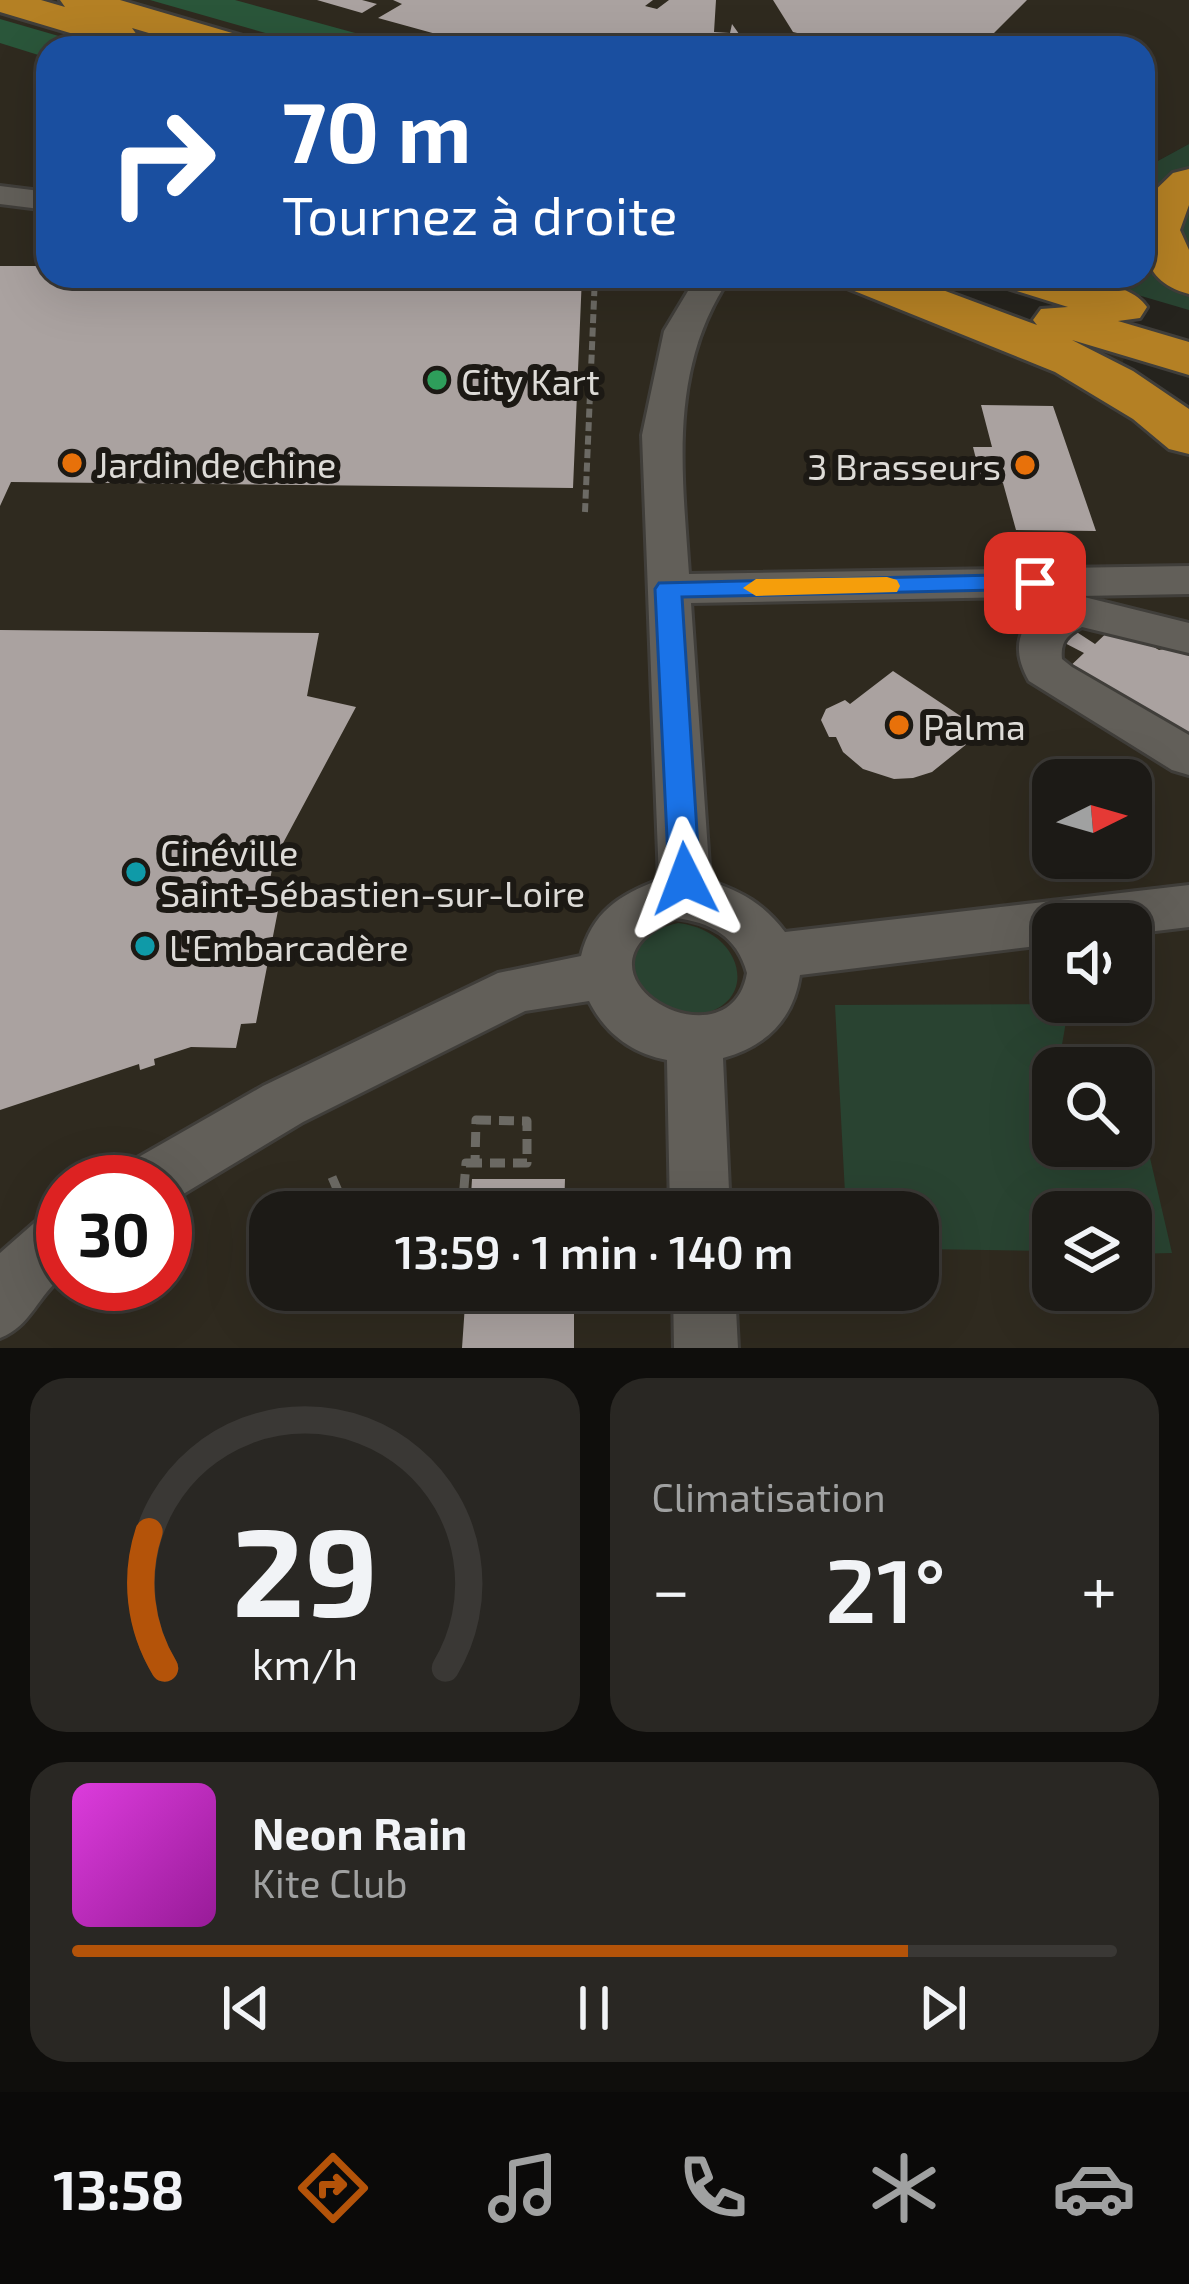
<!DOCTYPE html>
<html lang="fr">
<meta charset="utf-8">
<style>
:root{--surface:#1c1a16;--page:#292723;--text:#f1f3f6;--muted:#a0a1a1;--line:#3a3835;--accent:#b45309}
body{margin:0;font-family:"Exo 2",sans-serif;background:var(--page);color:var(--text);height:100vh;display:flex;flex-direction:column;font-size:45px;white-space:nowrap}
*{box-sizing:border-box;margin:0}
p{font-size:39px;color:var(--muted)}
.icon{flex:none;width:66px;height:66px;fill:none;stroke:currentColor;stroke-width:2;stroke-linecap:round;stroke-linejoin:round}
.map{position:relative;height:1348px;overflow:hidden}
.details{display:flex;flex-direction:column;gap:30px;padding:30px;background:#0f0e0c;flex:1}
.details>*{flex:none}
.banner{position:absolute;left:36px;top:36px;width:1119px;height:252px;border-radius:36px;box-shadow:0 12px 48px #0002,0 0 0 3px var(--line);background:#1a4fa0;color:#fff;overflow:hidden}
.needle{width:78px;rotate:85deg}
.tools{position:absolute;left:1032px;top:759px;display:grid;gap:24px}
.tools a{display:grid;place-items:center;width:120px;height:120px;border-radius:24px;background:var(--surface);box-shadow:0 12px 48px #0002,0 0 0 3px var(--line);font-size:60px}
.speed{position:absolute;left:36px;top:1155px;display:flex;gap:24px;font-size:60px;font-weight:700;text-align:center}
.speed>*{display:grid;place-content:center;width:156px;height:156px;border-radius:50%;background:var(--surface);box-shadow:0 12px 48px #0002,0 0 0 3px var(--line);line-height:1}
.speed .limit{border:18px solid #d22;background:#fff;color:#111}
.pin{position:absolute;display:grid;place-items:center;width:102px;height:102px;color:#fff;margin:-51px;border-radius:24px;box-shadow:0 6px 18px #0006}
.me{position:absolute;width:132px;margin:-66px;rotate:357deg;stroke-linejoin:round;filter:drop-shadow(0 0 9px #0008)}
.turn{display:flex;align-items:center;gap:42px;height:252px;padding:0 48px;font-size:54px}
.turn .icon{width:156px;height:156px;stroke-width:2.5}
.turn b{display:block;font-size:84px;line-height:102px}
.big{font-size:90px;font-weight:600;line-height:1.1}
.details .card{flex:1;display:flex;flex-direction:column;justify-content:center;gap:18px;min-width:0;padding:0 42px;border-radius:36px;background:var(--page)}
.details .dial{align-items:center;gap:0}
.dial svg{height:312px;overflow:visible;fill:none;stroke:var(--line);stroke-width:7;stroke-linecap:round;text-anchor:middle}
.dial text{fill:var(--text);stroke:none}
.song{display:flex;align-items:center;gap:36px}
.cover{width:144px;height:144px;border-radius:18px;background:linear-gradient(135deg,hsl(300 70% 55%),hsl(300 70% 35%))}
.played{height:12px;border-radius:6px;background:linear-gradient(90deg,var(--accent) 80%,var(--line) 80%)}
.keys{display:flex;justify-content:space-around;direction:ltr}
.heat{display:flex;justify-content:space-between;align-items:center;font-size:66px;direction:ltr}
.details .tiles{flex:1;display:grid;gap:30px;grid-template-columns:1fr 1fr}
.card:last-child{grid-column:span 2}
.trip{position:absolute;left:249px;top:1191px;width:690px;height:120px;border-radius:36px;background:var(--surface);box-shadow:0 12px 48px #0002,0 0 0 3px var(--line);font-weight:600;line-height:120px;text-align:center}
.dock{display:flex;height:192px;justify-content:space-around;align-items:center;background:#0b0a09;color:var(--muted)}
.dock .icon{width:84px;height:84px}
.dock .current{color:var(--accent)}
.dock b{font-size:54px;color:var(--text)}
.map>svg:first-child{display:block}
</style>
<div class="map">
<svg width="1189" height="1348" viewBox="0 0 1189 1348">
<rect width="100%" height="100%" fill="#25231d"/>
<path fill="#2f2a1f" fill-rule="evenodd" d="M0,0H1189V144L1143,169V48H48V276H907L904,286L1124,358L1122,365L1189,410V1348H0ZM1053,780H1131V858H1053ZM1053,924H1131V1002H1053ZM1053,1068H1131V1146H1053ZM63,1182H165V1284H63ZM270,1212H918V1290H270ZM1053,1212H1131V1290H1053Z"/>
<path fill="#294331" d="M1189,144V310L1073,276H1143V169Z
M678,923C746,931 761,1007 695,1015C681,1017 663,1009 649,1005C624,962 622,937 678,923Z
M1069,1004L1058,1068H1053V1146H1131V1106H1138L1172,1253L1131,1254V1212H1053V1251L918,1249V1212H846L835,1005Z"/>
<path fill="#2a563a" d="M150,0H235L388,42L396,38L431,48H318Z
M0,19L100,48H48V58L0,43Z"/>
<path fill="#aaa2a0" d="M317,0H362L377,4L362,13Z
M393,0H653L645,6L657,9L669,0H716L714,32L730,33L732,24L749,48H487L378,18L402,4Z
M773,0H1027L979,48H860L793,32Z
M0,266H48V276H582L573,488L11,482L0,506Z
M981,405L1053,406L1096,531L1016,530L1003,483H982L973,447H992Z
M1115,625L1159,650L1189,644V742L1064,672L1084,653L1057,639L1069,627L1095,644Z
M0,630L319,633L307,696L356,707L274,860L269,884L283,885L256,1023L241,1024L236,1048L191,1047L154,1059L155,1065L140,1070L139,1064L0,1110Z
M893,671L983,731L932,772L913,778L894,779L863,769L843,752L836,737H829L821,720L826,709L845,700L850,704Z
M472,1179H565L564,1212H470Z
M466,1290L574,1293V1348H462Z"/>
<g fill="none" stroke-linecap="round" stroke-linejoin="round">
<g stroke="#403e3a" stroke-width="6">
<path id="minor" d="M0,186L48,192V210L0,204Z
M697,276H731C668,367 682,470 689,574L1189,566V594L1080,596L1189,623V653L1082,627C1068,635 1060,641 1062,659L1072,667L1189,735V775L1172,770L1029,681C1002,633 1033,609 1078,596L691,603L710,881C742,892 764,904 785,932L1189,885V927L1131,934V924H1053V944L800,975C793,1020 766,1046 723,1058L730,1212H670L667,1060C631,1053 605,1033 589,1001L525,1011L303,1122L165,1205V1182H121L130,1162L263,1086L498,973L581,956C592,912 619,895 659,880L642,435L664,331ZM675,918C710,922 737,936 747,973C730,1072 552,973 675,918Z
M63,1208V1276C37,1296 32,1325 0,1338V1253L41,1217Z
M673,1290H735L738,1348H674Z"/>
</g>
<g stroke="#403e3a" stroke-width="6">
<path id="highway" d="M0,0H41L65,7L60,0H120L256,40L262,48H199L132,28L137,35L131,43L117,47L0,12Z
M1189,169V205L1180,230L1189,250V294C1139,281 1143,244 1143,202L1173,173Z
M834,276H905L1037,325L1033,320L1041,309L1068,307L1001,286L993,276C1033,276 1123,272 1147,307L1140,318L1118,321L1189,342V375L1072,340L1133,371L1189,409V454L1169,449L1133,419L1055,372L842,286Z"/>
</g>
<path stroke="#6c6a64" stroke-width="4.5" stroke-dasharray="8 4.5" stroke-linecap="butt" d="M781,48L791,47"/>
<path stroke="#6c6a64" stroke-width="6" stroke-dasharray="9 4.5" stroke-linecap="butt" d="M585,512L595,276"/>
<path stroke="#6c6a64" stroke-width="9" stroke-dasharray="15 8" stroke-linecap="butt" d="M476,1120L527,1121V1163H475Z
M332,1177L347,1212
M462,1212L466,1163H475
M390,1290L401,1309L457,1306L458,1290"/>
<use href="#minor" fill="#625f59" fill-rule="evenodd"/>
<use href="#highway" fill="#b48024" fill-rule="evenodd"/>
</g>
<path fill="#1a73e8" stroke="#114b97" stroke-width="3" d="M1035,574L1048,583L1044,589L682,597L700,879L696,888L685,892L674,888L669,879L655,589L659,583Z"/>
<path fill="#f59e0b" d="M887,577L897,580L900,586L897,592L756,596L743,588L756,579Z"/>
<circle fill="#2e9e5b" stroke="#1c1914" stroke-width="4.5" cx="437" cy="380" r="12"/>
<g fill="#e8710a" stroke="#1c1914" stroke-width="4.5">
<circle cx="72" cy="463" r="12"/>
<circle cx="1025" cy="465" r="12"/>
<circle cx="899" cy="725" r="12"/>
</g>
<g fill="#0f9aa8" stroke="#1c1914" stroke-width="4.5">
<circle cx="136" cy="872" r="12"/>
<circle cx="145" cy="946" r="12"/>
</g>
<g text-anchor="middle" dominant-baseline="central" stroke-width="12" stroke-linejoin="round" paint-order="stroke">
<g font-size="36" fill="#dddbd7" stroke="#1c1914" text-anchor="start">
<text x="461" y="380">City Kart</text>
<text x="96" y="463">Jardin de chine</text>
<text x="1001" y="465" text-anchor="end">3 Brasseurs</text>
<text x="923" y="725">Palma</text>
<text x="160" y="851">Cinéville<tspan x="160" dy="41">Saint-Sébastien-sur-Loire</tspan></text>
<text x="169" y="946">L'Embarcadère</text>
</g>
</g>
</svg>
<div class="tools">
<a><svg class="needle" viewBox="-14 -14 28 28"><path d="M0-13l5 13h-10z" fill="#e53935"/><path d="M0 13l5-13h-10z" fill="#a0a1a1"/></svg></a>
<a><svg class="icon" aria-label="sound" viewBox="0 0 24 24"><path d="M4 9h4l5-4v14l-5-4H4zM17 9q2 3 0 6"/></svg></a>
<a><svg class="icon" aria-label="search" viewBox="0 0 24 24"><circle cx="10" cy="10" r="6"/><path d="M15 15l6 6"/></svg></a>
<a><svg class="icon" aria-label="layers" viewBox="0 0 24 24"><path d="M12 4l9 5-9 5-9-5zM3 14l9 5 9-5"/></svg></a>
</div>
<div class="speed"><div class="limit">30</div></div>
<div class="pin" style="left:1035px;top:583px;background:#d93025"><svg class="icon" aria-label="arrive" viewBox="0 0 24 24"><path d="M6 21V4h12l-3 4 3 4H6"/></svg></div>
<svg class="me" style="left:685px;top:879px" viewBox="-20 -20 40 40"><path d="M0-17L14 15 0 8-14 15z" fill="#1a73e8" stroke="#fff" stroke-width="4"/></svg>
<div class="trip">13:59 · 1 min · 140 m</div>
<div class="banner">
<div class="turn"><svg class="icon" aria-label="right" viewBox="0 0 24 24"><path d="M7 20v-9h11M14 6l5 5-5 5"/></svg><div><b>70 m</b>Tournez à droite</div></div>
</div>
</div>
<section class="details">
<div class="tiles">
<div class="card dial"><svg viewBox="0 0 100 80">
<path d="M14 69A42 42 0 1 1 86 69"/>
<path d="M14 69A42 42 0 0 1 10 34" stroke="#b45309"/>
<text x="50" y="56" font-size="32" font-weight="700">29</text>
<text x="50" y="72" font-size="11">km/h</text>
</svg></div>
<div class="card"><p>Climatisation</p>
<div class="heat"><a>−</a><b class="big">21°</b><a>+</a></div>
</div>
<div class="card">
<div class="song"><i class="cover"></i><div><b>Neon Rain</b><p>Kite Club</p></div></div>
<div class="played"></div>
<div class="keys"><svg class="icon" aria-label="previous" viewBox="0 0 24 24"><path d="M18 5L8 12l10 7zM5 5v14"/></svg><svg class="icon" aria-label="pause" viewBox="0 0 24 24"><path d="M8 5v14M16 5v14"/></svg><svg class="icon" aria-label="next" viewBox="0 0 24 24"><path d="M6 5l10 7-10 7zM19 5v14"/></svg></div>
</div>
</div>
</section>
<nav class="dock">
<b>13:58</b>
<svg class="icon current" aria-label="directions" viewBox="0 0 24 24"><path d="M12 3l9 9-9 9-9-9zM9 14v-3h6M13 9l2 2-2 2"/></svg>
<svg class="icon" aria-label="music" viewBox="0 0 24 24"><path d="M9 18V5l10-2v13"/><circle cx="6" cy="18" r="3"/><circle cx="16" cy="16" r="3"/></svg>
<svg class="icon" aria-label="phone" viewBox="0 0 24 24"><path d="M5 4h4l2 5-3 2q2 4 5 5l2-3 5 2v4C11 20 4 13 5 4z"/></svg>
<svg class="icon" aria-label="climate" viewBox="0 0 24 24"><path d="M12 3v18M4 7l16 10M4 17L20 7"/></svg>
<svg class="icon" aria-label="car" viewBox="0 0 24 24"><path d="M5 17H2v-5l4-1 3-4h7l3 4 3 1v5h-3M9 17h6M6 11h13"/><circle cx="7" cy="17" r="2"/><circle cx="17" cy="17" r="2"/></svg>
</nav>
